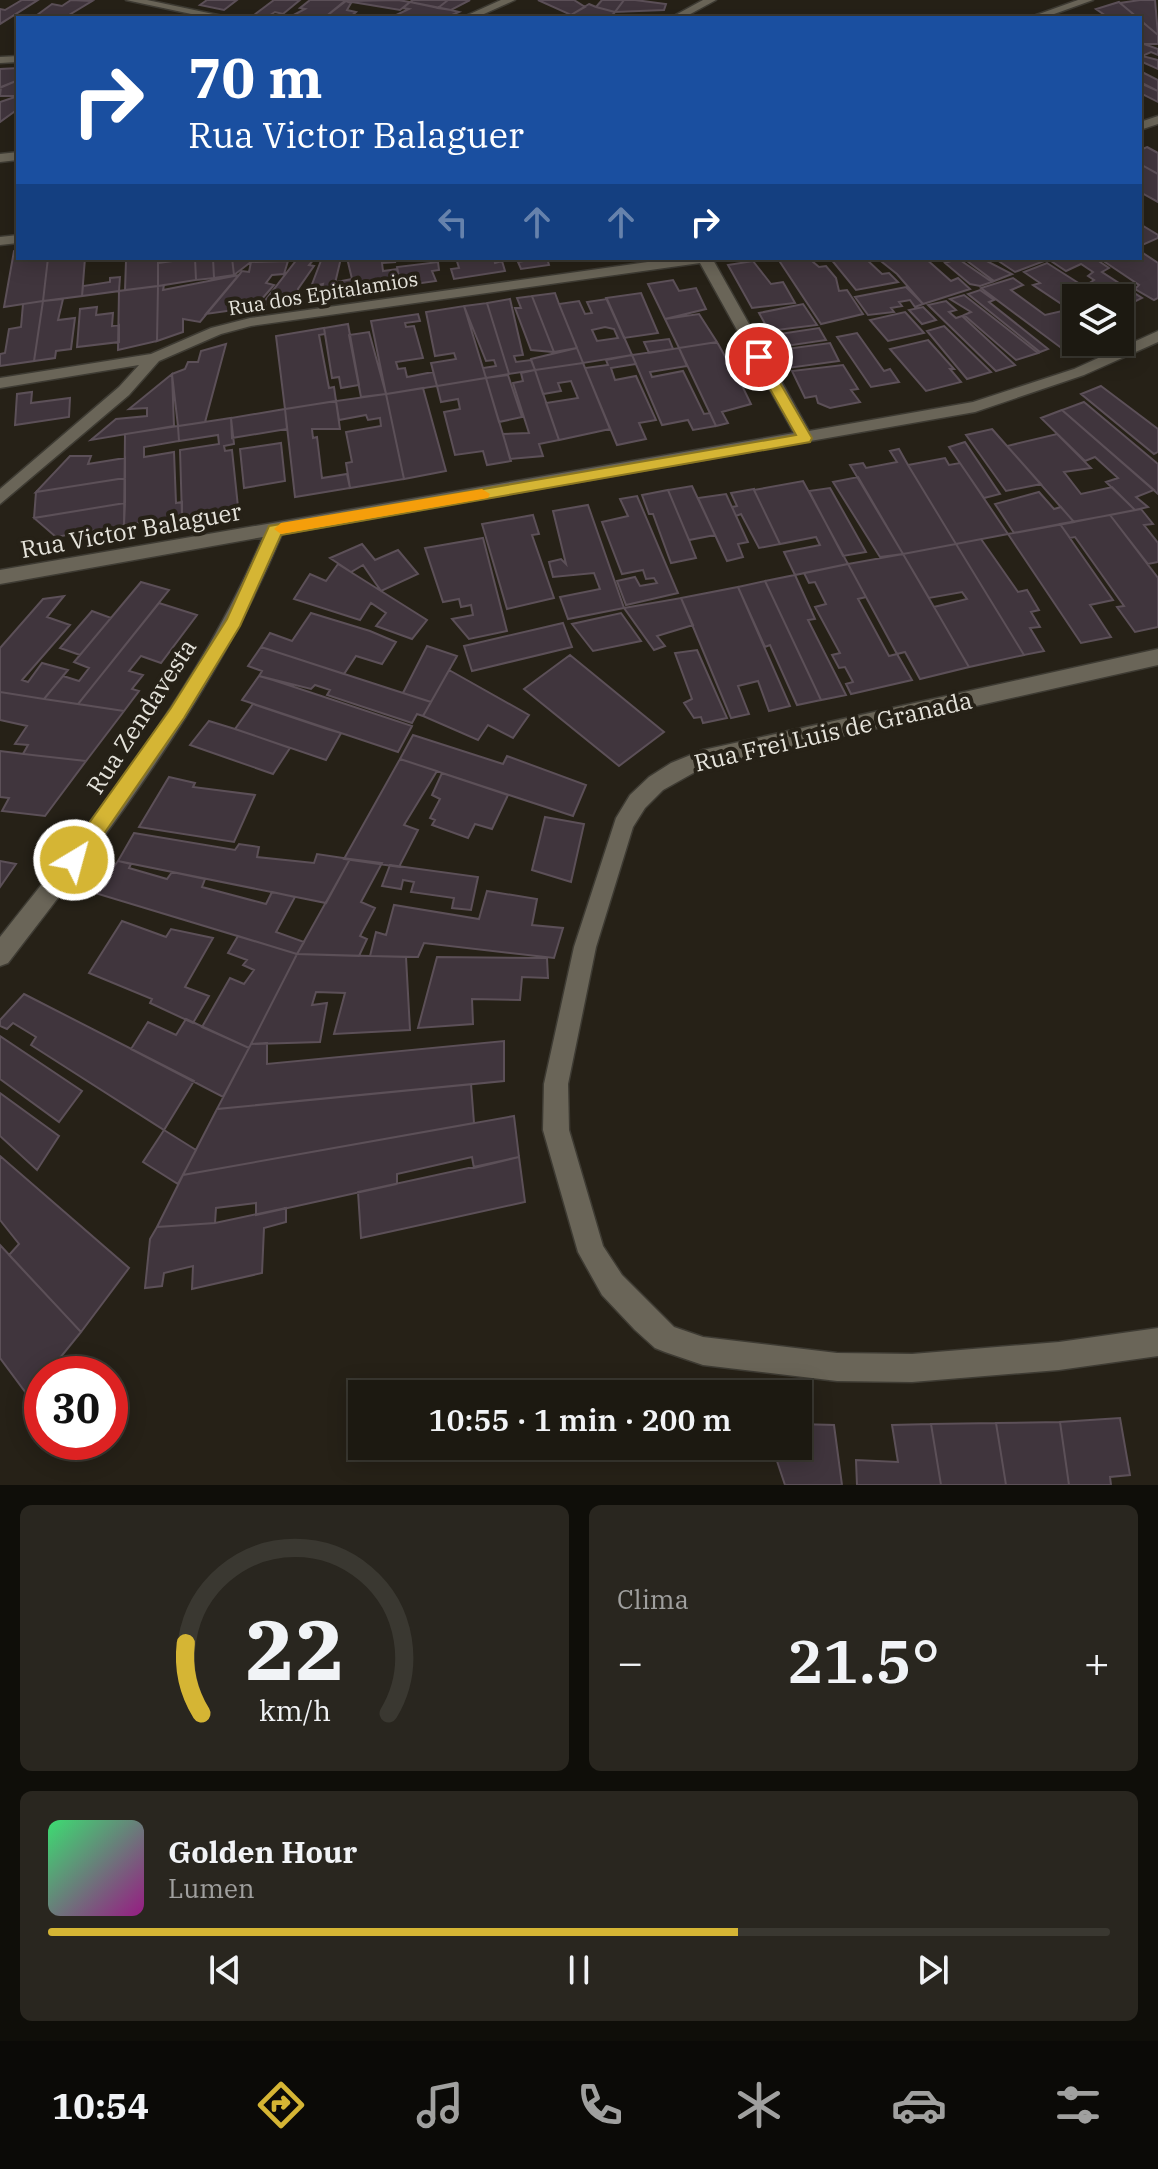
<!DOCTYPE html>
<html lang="pt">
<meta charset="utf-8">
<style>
:root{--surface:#1c1911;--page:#29261f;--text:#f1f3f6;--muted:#a0a09f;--line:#3a3831;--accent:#d5b534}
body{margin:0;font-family:"IBM Plex Serif",serif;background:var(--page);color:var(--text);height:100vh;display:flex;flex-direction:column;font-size:30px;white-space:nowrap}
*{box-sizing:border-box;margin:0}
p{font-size:26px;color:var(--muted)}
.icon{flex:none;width:44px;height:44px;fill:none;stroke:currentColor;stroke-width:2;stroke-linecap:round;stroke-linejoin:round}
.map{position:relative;height:1485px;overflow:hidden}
.details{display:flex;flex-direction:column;gap:20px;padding:20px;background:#0f0e09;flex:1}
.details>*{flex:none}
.guide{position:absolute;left:16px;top:16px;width:1126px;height:244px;border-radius:0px;box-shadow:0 4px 20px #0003,0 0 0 2px var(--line);background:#1a4fa0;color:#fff;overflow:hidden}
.tools{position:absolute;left:1062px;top:284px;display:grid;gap:16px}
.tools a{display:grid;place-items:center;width:72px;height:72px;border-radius:0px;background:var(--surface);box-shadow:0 4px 20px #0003,0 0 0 2px var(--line);font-size:40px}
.speed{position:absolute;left:24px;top:1356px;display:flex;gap:16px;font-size:40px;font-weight:700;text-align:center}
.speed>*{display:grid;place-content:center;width:104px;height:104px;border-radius:50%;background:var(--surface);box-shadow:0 4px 20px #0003,0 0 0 2px var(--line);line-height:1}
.speed .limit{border:12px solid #d22;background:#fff;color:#111}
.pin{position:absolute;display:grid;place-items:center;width:68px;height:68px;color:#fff;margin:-34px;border:4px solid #fff;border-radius:50%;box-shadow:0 2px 8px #0007}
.me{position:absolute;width:88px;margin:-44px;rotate:37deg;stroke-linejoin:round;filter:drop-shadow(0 0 6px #0008)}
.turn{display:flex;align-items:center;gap:28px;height:168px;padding:0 40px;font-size:36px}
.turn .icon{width:104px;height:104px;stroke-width:2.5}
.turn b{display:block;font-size:56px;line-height:68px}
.lanes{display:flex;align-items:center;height:76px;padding:0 40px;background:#0003;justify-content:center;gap:40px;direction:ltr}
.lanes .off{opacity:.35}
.big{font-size:60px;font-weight:600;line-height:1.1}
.details .tile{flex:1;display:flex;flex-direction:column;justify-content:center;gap:12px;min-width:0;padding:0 28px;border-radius:12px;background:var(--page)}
.details .dial{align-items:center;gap:0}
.dial svg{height:208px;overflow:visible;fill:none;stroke:var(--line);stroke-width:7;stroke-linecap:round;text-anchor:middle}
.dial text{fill:var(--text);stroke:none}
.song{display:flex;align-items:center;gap:24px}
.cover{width:96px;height:96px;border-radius:12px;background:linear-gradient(135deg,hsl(140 70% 55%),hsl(310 70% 35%))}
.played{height:8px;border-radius:4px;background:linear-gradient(90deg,var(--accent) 65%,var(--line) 65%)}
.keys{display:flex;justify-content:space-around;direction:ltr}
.heat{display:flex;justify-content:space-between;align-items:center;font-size:44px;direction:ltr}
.details .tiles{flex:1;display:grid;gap:20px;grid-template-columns:1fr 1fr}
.tile:last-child{grid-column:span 2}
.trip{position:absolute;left:348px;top:1380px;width:464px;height:80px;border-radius:0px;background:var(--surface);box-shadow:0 4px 20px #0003,0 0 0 2px var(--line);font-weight:600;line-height:80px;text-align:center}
.dock{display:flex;height:128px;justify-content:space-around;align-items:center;background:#0b0a07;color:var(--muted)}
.dock .icon{width:56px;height:56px}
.dock .selected{color:var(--accent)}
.dock b{font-size:36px;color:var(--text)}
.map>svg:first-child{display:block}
</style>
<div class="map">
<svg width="1158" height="1485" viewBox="0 0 1158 1485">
<rect width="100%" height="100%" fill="#262117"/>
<path fill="#40353d" stroke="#5c5058" stroke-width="2" fill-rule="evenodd" d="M22,0H38L0,24V9L5,10Z
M71,0L92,1L64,18H33L52,4L62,6Z
M207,0H237L224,10L200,5Z
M274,0H300L283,14L275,12L267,17L254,15Z
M310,0H346L324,18H288L305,9L300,8Z
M398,0L410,2L400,10L346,1Z
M413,0H448L438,8L410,2Z
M448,0H470L451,10L438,8Z
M538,0H574L585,7L571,15Z
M602,0H624L615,12L596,7Z
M624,0H635L666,4L664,10L615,12Z
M1155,0L1158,35L1120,3L1140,0Z
M346,1L351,3L347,10L356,12L349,18H324Z
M410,2L451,10L459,12L445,18H390L409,9L403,8Z
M1119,2L1120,3L1138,18H1109L1096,9Z
M589,4L596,7L615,12L610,18L571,15Z
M1140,20L1158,35V44H1144L1140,40Z
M1144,44L1158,49V55L1151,52L1142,56L1158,60V69L1140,61V46Z
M18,68L16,81L0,88V69Z
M18,70V96H0L1,87L16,81Z
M1140,71L1158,80V91L1140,82Z
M1140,83L1158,91V102L1140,93Z
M18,96V109L0,122V102Z
M1147,147L1158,153V174L1140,164V150Z
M1140,164L1158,174V202L1140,192Z
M1140,224L1158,235V238L1140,246Z
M18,250V258H48L43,301L4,307L14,251Z
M1140,251L1158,263V298L1154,300L1135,289L1139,285L1099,258H1140Z
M48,258H85L82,296L43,301Z
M158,258V286L125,290L126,261Z
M195,258L196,280L158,286V263Z
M195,258H213L214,278L196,280Z
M213,258H232L234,275L214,278Z
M232,258H256L234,275Z
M298,258H315L309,265L314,266L298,289L301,300L261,306Z
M322,258H341L332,296L319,298L323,284L311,287Z
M347,258H394L395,262L382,263L383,271L397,269L401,286L332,296L336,282L352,279Z
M456,258L494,259L495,263L502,261L505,271L454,279L451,269L459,268Z
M523,258H547L549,265L521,269L518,262L524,261Z
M820,258L812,261L819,267L826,266L836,278L839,291L847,290L863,314L821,324L778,259Z
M830,258H865L882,274L889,273L898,282L856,290Z
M877,258H925L951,281L958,278L970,289L923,304L897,274Z
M946,258H957L992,282L980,286L970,284L945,263L951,261Z
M963,258H981L1012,274L994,281Z
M994,258H1044L1047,260L1015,272Z
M1059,258H1094L1109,268L1102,272L1142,298L1124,307L1120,298H1110L1088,284L1094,280L1088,276L1093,272L1081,264L1066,271L1051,261Z
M288,261L284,274L272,275L266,283L274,285L255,307L206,314L242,271L249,272L251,262Z
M753,261L771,284L783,282L795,303L752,308L728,265Z
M438,262L439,270L432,271L436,281L401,286L397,267Z
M1047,263L1102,298H1076V309L1072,311L1033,285L1040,283L1024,272Z
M239,275L200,322L183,319V332L157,341L158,286L164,285L163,290Z
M120,277L119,291L82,296L83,286L110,282V278Z
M1013,278L1023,285L1011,290L1045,315L1062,311L1076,323V342L1060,347L981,288Z
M673,280L679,291L696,288L706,309L665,319L648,284Z
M158,286L157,341L118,350L119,291Z
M906,287L923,304L915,307L910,300L899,302L902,306L891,308L894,312L868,315L855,297Z
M980,290L994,300L989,302L1048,349L1040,352L968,294Z
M555,293L559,304L577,348L554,352L532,296Z
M641,293L658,333L624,338L606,298Z
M964,295L1038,353L1016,360L964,315L971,312L950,299Z
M532,296L554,352L531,350L515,308H521L517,298Z
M63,299L58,320L75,318L71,349L56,351L55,358L34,361L43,301Z
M510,299L523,355L514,356L516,362L531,360L535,370L509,374L487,303Z
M607,299L632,355L583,363L559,304L579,301L585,314L592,313L587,302ZM605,327L614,329L618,338L597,341L592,330Z
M43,301L34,361L0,366V354L5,353L9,329L21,327L23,304Z
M946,301L956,310L949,312L956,318L962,316L1015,365L996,371L928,305Z
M487,303L509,374L486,378L483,368L496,366L494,360L486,361L464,306Z
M803,304L817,325L769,331L759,313Z
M464,306L486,378L437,386L431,363L456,359L454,353L435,356L426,312Z
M97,307L96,315L113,313L112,326L119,325V342L77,347L80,309Z
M923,307L936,320L922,324L909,310Z
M905,312L924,333L888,341L870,320Z
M418,314L420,321L405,323L406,327L414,326L423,358L396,362L398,369L405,368L407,377L433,372L437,386L386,394L371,321Z
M699,314L717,342L679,348L665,319Z
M348,324L359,385L341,388L339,377L332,378L324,328Z
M944,326L991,372L967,379L927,331Z
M324,328L325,334L319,335L329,388L334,387L336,401L285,409L276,336Z
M819,328L826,340L779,347L773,335Z
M369,332L386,394L361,397L349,335Z
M857,333L884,371L890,369L899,382L871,387L837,337Z
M669,339L673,349L649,353L644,342Z
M928,340L954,369H950L961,382L926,391L890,349Z
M717,342L726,358L735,356L739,362L731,363L751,404L722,412L728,423L716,426L679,348Z
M830,343L839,361L788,368L779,350Z
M226,344L205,422L178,426L172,374L185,369L188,362H198L201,351Z
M577,348L583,363L535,370L531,359Z
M679,348L687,366L650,372L652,377L683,371L704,414L710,413L716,426L693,430L688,420L662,425L632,355Z
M632,355L636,364L611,368L615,380L636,376L656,420L639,423L646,439L617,445L585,368L608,365L606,360Z
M583,363L610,429L559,440L546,403L578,398L571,381L558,383L561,391L543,394L535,370Z
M843,365L858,389L851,390L860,402L830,408L818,403L816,396L805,398L792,371Z
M535,370L559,440L539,444L543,456L510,459L503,434L529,433L513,383L523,381L521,373Z
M172,374L174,426L91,440L116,419L147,416V408L129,409Z
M508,375L522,417L499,422L486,378Z
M486,378L511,461L487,465L483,451L455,455L444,412L460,409L458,399L441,402L437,386Z
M1101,386L1158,429V452L1154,454L1081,394Z
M423,388L446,471L404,479L386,394Z
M32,392L31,403L70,398L69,417L15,425L17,394Z
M386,394L404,479L350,488L346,463L352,462L346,432L381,426L380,418L368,420L366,415L339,420L336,401Z
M336,401L340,429H312L313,438L317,437L322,478L347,474L350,488L295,497L285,409Z
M1084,402L1158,464V494L1062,410Z
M285,409L287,429L232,438L231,418Z
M1062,410L1154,490L1136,497L1148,507L1135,510L1106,482L1118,478L1095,457L1085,461L1041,418Z
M231,418L234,444L224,446L225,451L232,450L238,507L182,516L180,450L219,444L218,435L179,441L178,426Z
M178,426L179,441L144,447V457L174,452L176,503L182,502V516L124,525L125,434Z
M992,429L1007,446L1041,484L1006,491L966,435Z
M1057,434L1091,468L1064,472L1081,494L1112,487L1135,510L1074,522L1007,446Z
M965,442L1000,494L984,498L949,447Z
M281,443L285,481L244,488L240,449Z
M899,449L908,465L956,544L903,554L850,465L863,463L866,468L897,462L890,451Z
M70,456H91L88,464L125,458V478L36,492Z
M945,458L949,465L960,463L1008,534L956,544L908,465Z
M858,477L903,554L880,557L833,482Z
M125,478V503L34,518L36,492Z
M803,481L848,564L795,575L784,552L820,545L816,537L780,544L754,490Z
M692,486L715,535L689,540L668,490Z
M830,488L866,552L843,556L809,491Z
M754,489V490L780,544L759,548L741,514L736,516L732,507L737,506L731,493Z
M668,490L689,540L696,558L671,563L653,514H649L642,495Z
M1039,492L1054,509L1061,507L1074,522L1014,533L995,504Z
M726,494L748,542L738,544L743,557L727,561L698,498Z
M637,496L678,593L626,605L617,581L635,577L640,586L657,583L654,578L646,579L643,570L622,574L602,522L628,516L620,499Z
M125,503L124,525L56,537L34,518Z
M588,505L624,608L568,619L560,597L600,589L594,573L553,577L549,562L561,559L566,564L553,511Z
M1141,509L1153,524L1144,525L1158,543V562L1148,564L1110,515Z
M533,515L539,534L532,535L554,598L507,609L482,524Z
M1110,515L1158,578V627L1135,632L1117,607L1124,606L1075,537L1070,538L1060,524Z
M1060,524L1113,600L1090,605L1111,637L1081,643L1008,534Z
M483,538L507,631L469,639L452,619L473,615L471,605L461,607L459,599L443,602L425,548Z
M981,539L1018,592L1027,590L1039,610L1031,612L1040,627L1030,628L1044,651L1024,655L956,544Z
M362,544L375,560L398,550L418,574L381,591L363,565L351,572L330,558Z
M956,544L1024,655L969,667L934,607L967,599L962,592L929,598L903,554Z
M903,554L934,607L969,667L920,679L905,652L897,654L848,564Z
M338,564L381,591L427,620L412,639L376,626L386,613L371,603L360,620L294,599L310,574L326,581Z
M848,564L866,597L858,599L889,656L897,654L912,680L851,694L846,684L853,682L845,667L839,668L832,655L840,653L815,607L826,604L815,582L809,583L804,573Z
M795,575L815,619L808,620L846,695L821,700L765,581Z
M765,581L821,700L797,705L770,645L765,647L738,587Z
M141,582L169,590L78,704L44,699L63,676L79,681L89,668L74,662Z
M738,587L790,706L769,711L758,681L738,686L749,714L731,718L681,598Z
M64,596L47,617L70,625L22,680L28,682L42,663L68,670L44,699L0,692V648L43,599Z
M681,598L693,625L657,636L665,646L654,650L624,608Z
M159,603L197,615L161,663L141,656L129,671L143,675L132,689L139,691L124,711L78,704Z
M92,611L111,618L80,655L60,648Z
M311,613L370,631L396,642L382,664L356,656L344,674L261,647L270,633L292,641Z
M621,613L641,641L593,651L572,624Z
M563,623L572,647L472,671L464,646Z
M427,646L457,656L431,702L403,693Z
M261,647L403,693L431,702L423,716L417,714L412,723L327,695L330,690L315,685L311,689L259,676L262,671L248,666Z
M697,650L727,718L703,723L701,717L694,718L684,703L692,699L675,653Z
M570,655L664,732L619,766L524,689Z
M449,670L529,715L513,738L488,725L478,740L423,716Z
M259,676L273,680L412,726L398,752L242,700Z
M0,692L44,699L124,711L86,761L23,754L28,745L15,744L27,726L0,720Z
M253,704L327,729L341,733L326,760L235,729Z
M209,721L235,729L290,748L273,774L190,745Z
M413,735L503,764L507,756L586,785L573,816L400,759Z
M0,751L32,755L86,761L45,816L2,811L9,798L0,797Z
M400,759L437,771L404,825L418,830L399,867L344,859Z
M442,773L508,795L492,829L475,824L468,838L432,825L435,820L430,818L440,799L432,795Z
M169,777L195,783L193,787L255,795L234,842L139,827Z
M545,817L584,824L571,882L532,870Z
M134,833L235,850L239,844L259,847L257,857L314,863L317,854L350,859L326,903L118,861Z
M350,859L382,863L361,902L375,908L360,936L367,939L359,956L297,954Z
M0,861L16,864L0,887Z
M118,861L131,864L129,868L167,879L172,872L205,879L202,887L266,904L272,892L295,897L276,932L304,942L297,954L95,893Z
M390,865L478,877L471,910L452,908L454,898L411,892L414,882L403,880L401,889L382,886Z
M487,891L537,899L532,925L563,928L554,958L424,943L418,957L370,956L376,932L386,935L394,905L479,919Z
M122,921L166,937L171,929L213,938L185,987L209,996L193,1023L150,1003L152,999L89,973Z
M238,936L297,954L249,1048L202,1027L230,978L244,984L254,970L243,965L247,960L228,953Z
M297,954L406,957L410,1030L334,1034L345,993L316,992L312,1005L327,1003L320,1042L251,1044Z
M437,957L547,958L548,978L522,977L520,1000L472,999L473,1024L418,1028Z
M24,994L194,1081L164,1130L31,1045L36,1037L13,1023L7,1029L0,1026V1020Z
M186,1019L249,1048L223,1097L131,1049L148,1022L176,1035Z
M0,1036L82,1091L59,1122L0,1079Z
M504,1041V1081L217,1109L251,1044L267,1043V1064Z
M471,1084L474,1123L183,1175L217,1109Z
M0,1093L59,1136L37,1170L0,1136Z
M514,1116L519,1157L474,1168L472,1157L397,1174V1184L256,1215V1203L216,1208L215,1223L157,1227L183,1175Z
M164,1130L196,1150L178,1184L143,1162Z
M0,1156L129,1268L81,1332L9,1255L19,1244L0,1220Z
M519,1157L525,1202L361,1238L358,1192Z
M286,1208V1222L264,1228L262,1273L192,1289L193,1266L164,1273L162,1286L145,1288L150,1239L157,1227L215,1223Z
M0,1245L81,1332L47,1374H42V1381L29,1397L0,1358Z
M1120,1418L1130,1475L1110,1477L1111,1485H1069L1060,1422Z
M1060,1422L1069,1485H1006L996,1423Z
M996,1423L1006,1485H941L931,1424Z
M798,1424L834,1425L842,1485H785L772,1446H798Z
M931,1424L941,1485H857L856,1460L898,1462L892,1425Z"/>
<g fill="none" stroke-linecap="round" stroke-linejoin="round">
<g stroke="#3e3b33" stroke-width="3">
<path id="minor" d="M126,0H147L232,18H210Z
M501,0H515L475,18H461Z
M703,0H716L683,18H670Z
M1078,0H1093L1043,18H1028Z
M18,56V62L0,63V57Z
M1158,116V124L1140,130V122Z
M18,152V160L0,162V154Z
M18,235V243L0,245V237Z
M676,258H712L809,431L973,402L1074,369L1158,331V342L1084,375L975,412L282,534C216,693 113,827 8,963L0,966V937C100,811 200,686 263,537L0,584V570L794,433L700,263L251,326L221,334L159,361L129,395L0,504V489L119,387L139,365L0,388V378L151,354L211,328L250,318Z
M1158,649V665L704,767L663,790L645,808L633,827L596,947L568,1084L569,1130L603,1246L622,1275L674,1327L703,1337L837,1353L912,1354L1059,1342L1158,1328V1356L1059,1370L912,1382L837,1381L703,1365L665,1352L655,1348L635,1330L602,1295L578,1252L543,1130L544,1084L574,947L616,818L630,795L649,777L671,763L703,750Z"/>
</g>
<use href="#minor" fill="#6a6558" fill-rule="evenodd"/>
</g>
<path fill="#d5b534" stroke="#8a7622" stroke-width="2" d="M754,354L765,357L812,438L810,442L281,535L240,626L184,718L81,867H67L64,860L67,854L171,708L227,619L269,526L796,435L752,357Z"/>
<path fill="#f59e0b" d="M482,489L490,494L488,498L281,534L274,529L281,523Z"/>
<g text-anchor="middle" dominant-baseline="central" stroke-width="8" stroke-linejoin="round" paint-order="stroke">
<g font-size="20" fill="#e5e3db" stroke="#262117">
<text transform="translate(323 293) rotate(-9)">Rua dos Epitalamios</text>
</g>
<g font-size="24" fill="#e5e3db" stroke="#262117">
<text transform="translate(131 530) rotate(-10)">Rua Victor Balaguer</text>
<text transform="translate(141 716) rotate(-57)">Rua Zendavesta</text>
<text transform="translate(833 731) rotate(-13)">Rua Frei Luis de Granada</text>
</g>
</g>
</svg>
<div class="tools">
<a><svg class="icon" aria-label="layers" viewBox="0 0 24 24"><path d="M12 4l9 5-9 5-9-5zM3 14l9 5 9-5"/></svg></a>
</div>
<div class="speed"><div class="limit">30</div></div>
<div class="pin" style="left:759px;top:357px;background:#d93025"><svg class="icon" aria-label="arrive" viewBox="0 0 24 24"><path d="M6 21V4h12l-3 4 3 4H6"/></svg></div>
<svg class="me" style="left:74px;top:860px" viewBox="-20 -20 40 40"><circle r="17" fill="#d5b534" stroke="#fff" stroke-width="3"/><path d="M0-11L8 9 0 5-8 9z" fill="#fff"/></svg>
<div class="trip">10:55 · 1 min · 200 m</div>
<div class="guide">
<div class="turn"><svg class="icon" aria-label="right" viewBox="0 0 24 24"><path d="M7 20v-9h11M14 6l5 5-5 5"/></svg><div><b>70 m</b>Rua Victor Balaguer</div></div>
<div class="lanes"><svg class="icon off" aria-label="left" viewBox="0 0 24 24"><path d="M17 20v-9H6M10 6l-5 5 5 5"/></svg><svg class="icon off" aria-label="ahead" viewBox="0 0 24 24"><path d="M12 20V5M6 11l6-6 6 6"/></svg><svg class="icon off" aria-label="ahead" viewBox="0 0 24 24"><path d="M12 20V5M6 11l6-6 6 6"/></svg><svg class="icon" aria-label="right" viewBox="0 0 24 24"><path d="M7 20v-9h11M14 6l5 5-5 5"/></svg></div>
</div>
</div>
<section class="details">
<div class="tiles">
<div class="tile dial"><svg viewBox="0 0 100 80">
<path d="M14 69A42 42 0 1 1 86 69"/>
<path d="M14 69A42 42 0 0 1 8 42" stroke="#d5b534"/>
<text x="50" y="56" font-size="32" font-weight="700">22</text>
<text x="50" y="72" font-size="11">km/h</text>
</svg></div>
<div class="tile"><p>Clima</p>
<div class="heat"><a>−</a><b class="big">21.5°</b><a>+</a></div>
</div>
<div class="tile">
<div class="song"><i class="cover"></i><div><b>Golden Hour</b><p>Lumen</p></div></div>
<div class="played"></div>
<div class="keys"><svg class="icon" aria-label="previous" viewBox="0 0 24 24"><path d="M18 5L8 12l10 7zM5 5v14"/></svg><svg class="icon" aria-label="pause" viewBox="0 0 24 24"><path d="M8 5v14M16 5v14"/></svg><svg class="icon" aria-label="next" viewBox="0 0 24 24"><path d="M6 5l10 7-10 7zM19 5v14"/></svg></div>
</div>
</div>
</section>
<nav class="dock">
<b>10:54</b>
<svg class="icon selected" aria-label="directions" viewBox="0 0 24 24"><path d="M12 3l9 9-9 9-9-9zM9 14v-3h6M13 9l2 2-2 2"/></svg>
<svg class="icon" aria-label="music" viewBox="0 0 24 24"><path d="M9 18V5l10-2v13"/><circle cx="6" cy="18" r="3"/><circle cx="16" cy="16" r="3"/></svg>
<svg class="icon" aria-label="phone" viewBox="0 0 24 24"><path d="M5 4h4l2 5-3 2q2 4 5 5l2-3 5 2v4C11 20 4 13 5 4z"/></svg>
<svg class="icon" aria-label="climate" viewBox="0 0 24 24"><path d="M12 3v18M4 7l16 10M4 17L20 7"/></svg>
<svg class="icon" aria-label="car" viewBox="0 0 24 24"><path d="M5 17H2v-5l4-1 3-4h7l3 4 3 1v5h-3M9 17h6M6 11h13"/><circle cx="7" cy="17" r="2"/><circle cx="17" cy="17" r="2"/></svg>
<svg class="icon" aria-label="filters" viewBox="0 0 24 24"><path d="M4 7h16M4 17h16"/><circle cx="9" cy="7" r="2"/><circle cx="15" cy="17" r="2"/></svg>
</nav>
